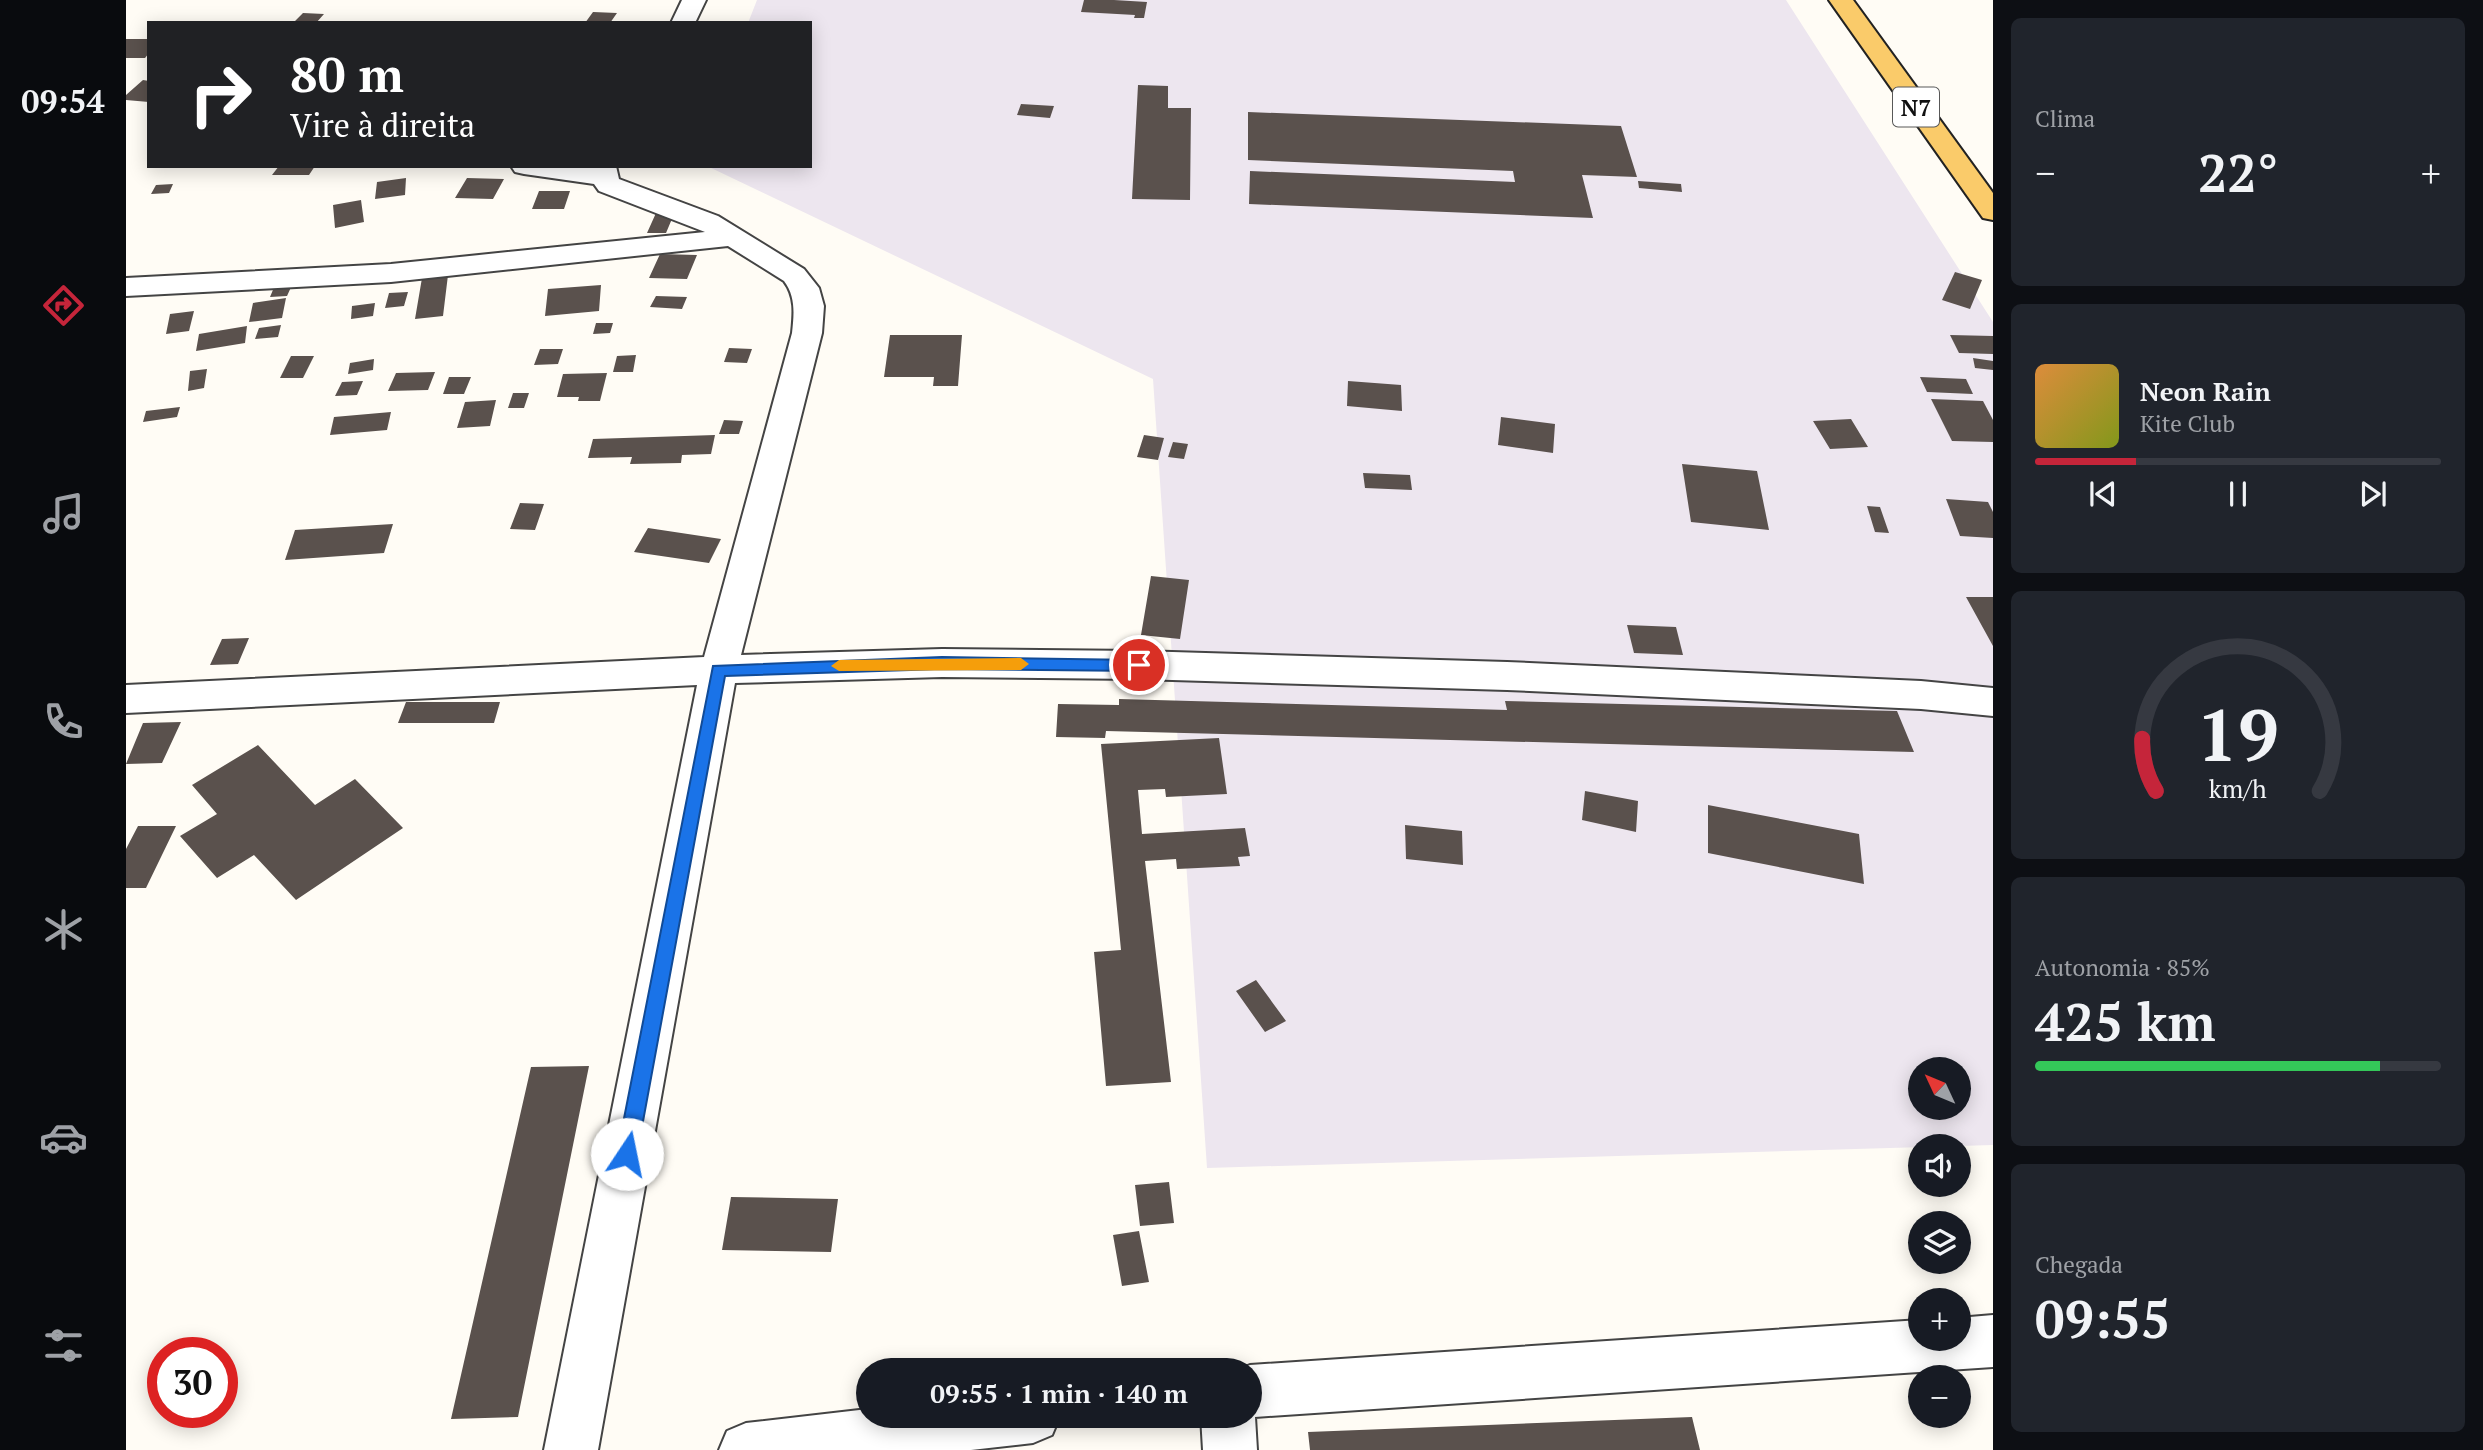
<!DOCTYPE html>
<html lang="pt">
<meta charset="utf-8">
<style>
:root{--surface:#171b24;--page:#20242c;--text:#f1f3f6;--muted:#9ea1a6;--line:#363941;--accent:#c5253a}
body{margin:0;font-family:"PT Serif",serif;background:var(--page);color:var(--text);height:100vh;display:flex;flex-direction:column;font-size:26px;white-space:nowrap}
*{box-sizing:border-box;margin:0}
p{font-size:23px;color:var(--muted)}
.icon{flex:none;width:38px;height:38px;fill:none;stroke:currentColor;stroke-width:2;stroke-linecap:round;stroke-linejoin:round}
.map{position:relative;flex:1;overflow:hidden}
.sheet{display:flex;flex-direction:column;gap:18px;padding:18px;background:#0d0f14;width:490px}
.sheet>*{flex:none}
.top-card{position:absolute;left:21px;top:21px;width:665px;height:147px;border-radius:0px;box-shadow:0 4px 18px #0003;background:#202124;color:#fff;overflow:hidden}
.needle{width:46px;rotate:314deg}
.fabs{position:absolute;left:1782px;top:1057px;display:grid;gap:14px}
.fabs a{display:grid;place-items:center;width:63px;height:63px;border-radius:50%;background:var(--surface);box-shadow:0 4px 18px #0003;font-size:35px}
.speed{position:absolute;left:21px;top:1337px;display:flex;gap:14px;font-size:35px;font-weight:700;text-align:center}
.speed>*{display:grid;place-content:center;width:91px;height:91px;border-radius:50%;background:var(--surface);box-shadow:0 4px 18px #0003;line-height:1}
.speed .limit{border:10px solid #d22;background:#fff;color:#111}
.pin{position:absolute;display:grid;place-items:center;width:60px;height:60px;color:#fff;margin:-30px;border:4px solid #fff;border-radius:50%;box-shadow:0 2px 7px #0007}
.me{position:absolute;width:77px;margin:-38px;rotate:11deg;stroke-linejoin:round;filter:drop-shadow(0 0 5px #0008)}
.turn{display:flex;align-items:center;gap:24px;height:147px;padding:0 28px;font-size:32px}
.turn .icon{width:91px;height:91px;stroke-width:2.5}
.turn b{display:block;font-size:49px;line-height:60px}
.big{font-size:52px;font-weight:700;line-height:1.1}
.sheet .card{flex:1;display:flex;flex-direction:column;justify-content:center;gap:10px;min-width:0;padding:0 24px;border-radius:10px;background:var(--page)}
.sheet .dial{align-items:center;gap:0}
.dial svg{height:182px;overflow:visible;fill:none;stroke:var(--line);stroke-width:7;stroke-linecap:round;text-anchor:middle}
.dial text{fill:var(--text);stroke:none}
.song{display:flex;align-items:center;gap:21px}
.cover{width:84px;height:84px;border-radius:10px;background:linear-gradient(135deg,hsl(30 70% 55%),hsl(70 70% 35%))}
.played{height:7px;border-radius:4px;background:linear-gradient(90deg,var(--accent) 25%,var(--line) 25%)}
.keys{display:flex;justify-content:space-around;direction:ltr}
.heat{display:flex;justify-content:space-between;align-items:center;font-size:38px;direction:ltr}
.charge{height:10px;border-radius:5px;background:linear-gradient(90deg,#34c759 85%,var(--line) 0)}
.trip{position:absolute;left:730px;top:1358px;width:406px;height:70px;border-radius:35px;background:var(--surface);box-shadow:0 4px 18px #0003;font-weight:700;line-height:70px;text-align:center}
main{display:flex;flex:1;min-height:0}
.tab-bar{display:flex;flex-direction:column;width:126px;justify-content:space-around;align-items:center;background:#090b0e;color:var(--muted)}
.tab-bar .icon{width:49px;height:49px}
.tab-bar .selected{color:var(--accent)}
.tab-bar b{font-size:32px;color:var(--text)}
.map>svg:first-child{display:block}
</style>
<main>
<nav class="tab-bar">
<b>09:54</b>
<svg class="icon selected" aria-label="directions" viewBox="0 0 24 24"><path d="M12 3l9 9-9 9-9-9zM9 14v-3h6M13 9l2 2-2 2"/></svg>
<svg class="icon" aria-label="music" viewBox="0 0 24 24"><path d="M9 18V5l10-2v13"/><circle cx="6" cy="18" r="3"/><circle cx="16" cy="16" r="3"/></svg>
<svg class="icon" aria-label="phone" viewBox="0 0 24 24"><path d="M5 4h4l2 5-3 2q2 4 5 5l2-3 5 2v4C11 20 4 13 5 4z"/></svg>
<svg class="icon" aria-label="climate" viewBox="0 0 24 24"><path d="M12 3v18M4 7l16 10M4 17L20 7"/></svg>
<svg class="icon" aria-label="car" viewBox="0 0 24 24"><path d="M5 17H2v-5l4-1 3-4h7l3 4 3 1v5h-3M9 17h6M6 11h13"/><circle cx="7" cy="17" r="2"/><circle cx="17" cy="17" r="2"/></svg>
<svg class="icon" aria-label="filters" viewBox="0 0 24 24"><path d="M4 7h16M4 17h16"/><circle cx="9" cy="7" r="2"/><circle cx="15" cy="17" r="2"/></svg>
</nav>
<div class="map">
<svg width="1867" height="1450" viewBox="0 0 1867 1450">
<rect width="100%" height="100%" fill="#fffcf5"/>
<path fill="#ede6ef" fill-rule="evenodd" d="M631,0H1660L1867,322V1145L1081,1168L1027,379L581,166H684V23H622ZM1794,1069H1832V1108H1794Z"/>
<path fill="#5a514d" d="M958,0H988L1021,2L1018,18H1008L1009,15L955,12Z
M467,12L491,13L484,23H459Z
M177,13L198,14L190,23H167Z
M0,39H23V53L19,58H0Z
M17,80L23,81V102L0,100V95Z
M1012,85L1042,86V108H1065L1064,200L1006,199Z
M895,104L928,106L924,118L891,115Z
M1122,112L1495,126L1511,177L1456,175L1467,218L1123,204L1124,171L1389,182L1387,171L1122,160Z
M153,166H189L183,175H146Z
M280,178L279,195L249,199L251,182Z
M341,178L378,179L367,199L329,198Z
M1512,181L1555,184L1556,192L1513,188Z
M47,184L43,193L25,194L30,185Z
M413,191H444L438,209H406Z
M235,200L238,222L209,228L207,205Z
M530,213L548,214L540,233H521Z
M534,254L571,255L561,279L523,278Z
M1829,272L1856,280L1844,309L1816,300Z
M322,275L317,316L289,319L296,278Z
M149,285H166L161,296L144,297Z
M475,285L473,311L419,316L422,289Z
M282,292L278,306L259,308L263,293Z
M530,296L561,297L556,309L524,307Z
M160,298L156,318L123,322L127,303Z
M249,303L247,316L225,319L226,306Z
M68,311L63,331L40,334L44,314Z
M470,323H487L484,333L467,334Z
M155,325L152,337L129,339L133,328Z
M121,326L119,343L70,351L73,334Z
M764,335H836L832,386H807L808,377H758Z
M1824,335L1867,336V354L1833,353Z
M603,348L626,349L621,363L598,362Z
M414,349H437L432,364L408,365Z
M510,355L507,372H487L491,356Z
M165,356H188L177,378H154Z
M1847,358L1867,361V370L1849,368Z
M248,359L247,370L222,374L224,363Z
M81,369L78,388L62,391L64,371Z
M309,372L302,390L262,391L270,373Z
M481,373L474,401H452L453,397H431L437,374Z
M323,377H345L338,394H317Z
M1794,377L1840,379L1847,394L1801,392Z
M237,381L231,395L209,396L216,382Z
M1222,381L1275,385L1276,411L1221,406Z
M387,393H403L398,408H382Z
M1805,399L1857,401L1867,420V442L1826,441Z
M370,400L364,426L331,428L339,402Z
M54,407L51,417L17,422L20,411Z
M265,412L261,430L204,435L208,417Z
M1375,417L1429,424L1427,453L1372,445Z
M1725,419L1742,447L1704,449L1687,421Z
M598,420L617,421L613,434H593Z
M589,435L585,454L556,455L555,463L504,464L506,457L462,458L467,439Z
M1018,435L1038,438L1032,460L1011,457Z
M1047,442L1062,444L1058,459L1042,457Z
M1556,464L1631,471L1643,530L1565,522Z
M1237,473L1284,475L1286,490L1239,488Z
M1820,499L1862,502L1867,512V538L1834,536Z
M394,503L418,504L409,530L384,529Z
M1741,506L1754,507L1763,533L1749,532Z
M267,524L258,553L159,560L169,530Z
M522,528L595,539L583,563L508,552Z
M1025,576L1063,580L1054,639L1015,635Z
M1840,597H1867V646Z
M1501,625L1550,627L1557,655L1508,653Z
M123,638L112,664L84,665L96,639Z
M993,699L1381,710L1379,701L1771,711L1788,752L980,731L979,738L930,737L932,704L993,705Z
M280,702H374L368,723H272Z
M55,722L36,763L0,764L17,723Z
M1093,738L1101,794L1040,797L1039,789L1012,790L1016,834L1119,828L1124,856L1112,857L1114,866L1051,869L1050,859L1019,861L1045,1082L980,1086L968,952L995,950L975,744Z
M132,745L189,805L229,779L277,828L170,900L128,855L91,878L54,836L91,814L66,785Z
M1459,791L1512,801L1510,832L1456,820Z
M1582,805L1733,834L1738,884L1582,853Z
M1279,825L1336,831L1337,865L1280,859Z
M12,826H50L20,888H0V849Z
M1130,980L1160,1021L1139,1032L1110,991Z
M463,1066L392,1417L325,1419L405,1067Z
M1043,1182L1048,1223L1014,1226L1009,1185Z
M605,1197L712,1199L705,1252L596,1250Z
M1013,1231L1023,1282L996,1286L987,1235Z
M1566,1417L1574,1450H1184L1182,1432Z"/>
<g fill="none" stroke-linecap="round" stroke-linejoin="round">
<g stroke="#444" stroke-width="4">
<path id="minor" d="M556,0H580L569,23H545Z
M385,166H490L493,179L592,216L678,269L693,288L698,306L696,333L615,655L816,649L1013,651L1381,662L1795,681L1867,688V716L1795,709L1381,690L1013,679L816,677L609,683L472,1450H418L571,685L0,713V685L578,657L666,333C668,314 670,297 658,281L602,246L265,282L0,296V278L265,264L579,232L473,191L468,184L398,174L389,172Z
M1867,1315V1367L1129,1417L1131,1450H1077L1075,1416H1124V1370H1111L1124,1365L1794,1320V1339H1832V1318Z
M742,1409V1416H934L926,1435L907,1443L845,1450H593L601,1431L620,1423Z"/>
</g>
<g stroke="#222" stroke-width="4">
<path id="major" d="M1703,0H1727L1867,193V220L1857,218Z"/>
</g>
<use href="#minor" fill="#fff" fill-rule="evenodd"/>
<use href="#major" fill="#facb6a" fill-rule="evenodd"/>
</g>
<path fill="#1a73e8" stroke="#114b97" stroke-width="2" d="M816,657L1013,660L1021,665L1013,671L816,669L599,676L511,1154L508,1161L501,1163L494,1161L491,1154L587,666Z"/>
<path fill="#f59e0b" d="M895,658L903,664L895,670L713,671L705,666L713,660Z"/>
<g text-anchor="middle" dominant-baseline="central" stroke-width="7" stroke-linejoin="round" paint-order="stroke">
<rect fill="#fff" stroke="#585858" stroke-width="2" x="1767" y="87.5" width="46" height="39" rx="5"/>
<g font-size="23" font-weight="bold" fill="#111">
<text x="1790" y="107">N7</text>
</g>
</g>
</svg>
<div class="fabs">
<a><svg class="needle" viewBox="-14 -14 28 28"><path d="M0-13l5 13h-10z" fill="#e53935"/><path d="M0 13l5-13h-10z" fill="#9ea1a6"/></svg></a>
<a><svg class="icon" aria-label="sound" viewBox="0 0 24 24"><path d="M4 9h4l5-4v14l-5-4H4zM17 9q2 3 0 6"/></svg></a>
<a><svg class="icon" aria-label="layers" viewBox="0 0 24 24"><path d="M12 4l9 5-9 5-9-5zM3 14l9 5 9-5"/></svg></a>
<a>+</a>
<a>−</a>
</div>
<div class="speed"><div class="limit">30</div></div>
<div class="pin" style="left:1013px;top:665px;background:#d93025"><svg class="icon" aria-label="arrive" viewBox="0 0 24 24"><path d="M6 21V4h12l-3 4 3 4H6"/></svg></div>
<svg class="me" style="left:501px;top:1154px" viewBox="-20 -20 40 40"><circle r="19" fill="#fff"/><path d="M0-13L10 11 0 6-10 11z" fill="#1a73e8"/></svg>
<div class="trip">09:55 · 1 min · 140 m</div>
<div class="top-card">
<div class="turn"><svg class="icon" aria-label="right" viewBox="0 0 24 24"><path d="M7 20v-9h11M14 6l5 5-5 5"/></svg><div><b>80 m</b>Vire à direita</div></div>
</div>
</div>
<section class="sheet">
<div class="card"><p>Clima</p>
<div class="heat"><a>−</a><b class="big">22°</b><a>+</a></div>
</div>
<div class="card">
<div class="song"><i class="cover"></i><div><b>Neon Rain</b><p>Kite Club</p></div></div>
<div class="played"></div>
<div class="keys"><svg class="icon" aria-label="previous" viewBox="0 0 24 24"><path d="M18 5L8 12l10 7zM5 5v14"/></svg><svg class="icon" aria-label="pause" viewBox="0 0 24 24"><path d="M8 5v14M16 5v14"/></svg><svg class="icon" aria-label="next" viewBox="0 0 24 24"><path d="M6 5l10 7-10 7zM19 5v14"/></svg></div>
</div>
<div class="card dial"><svg viewBox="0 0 100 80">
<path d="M14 69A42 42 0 1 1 86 69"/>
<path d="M14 69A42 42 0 0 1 8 46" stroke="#c5253a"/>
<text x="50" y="56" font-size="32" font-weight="700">19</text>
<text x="50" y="72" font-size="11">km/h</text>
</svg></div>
<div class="card"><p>Autonomia · 85%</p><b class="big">425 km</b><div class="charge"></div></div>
<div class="card"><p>Chegada</p><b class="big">09:55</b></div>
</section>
</main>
